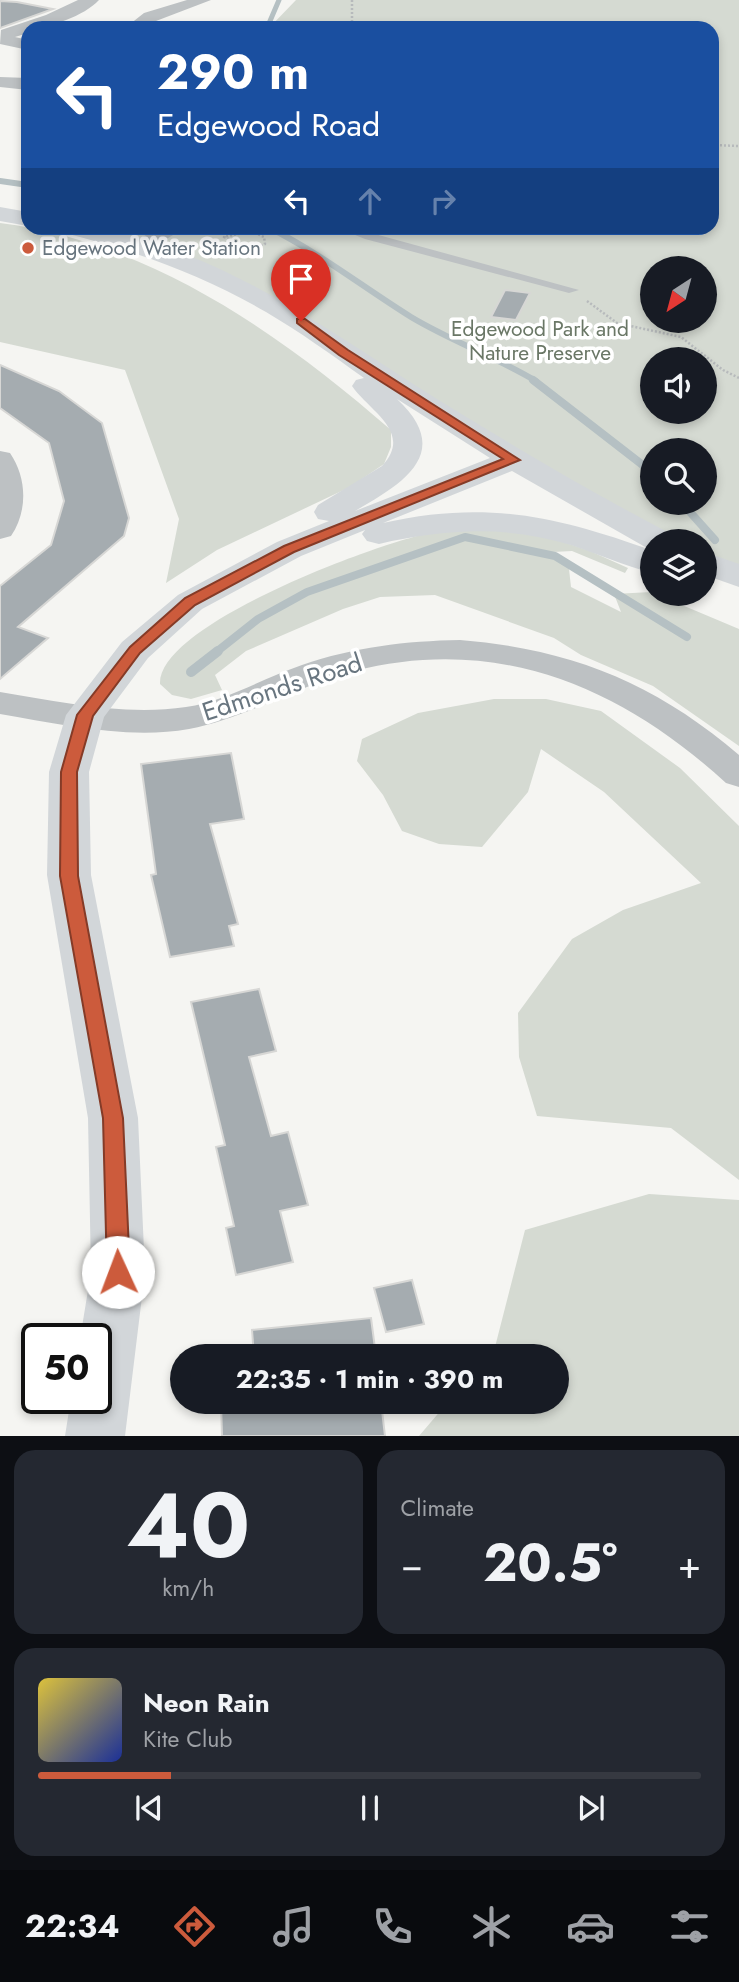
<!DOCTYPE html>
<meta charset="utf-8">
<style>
:root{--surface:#171b24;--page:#242831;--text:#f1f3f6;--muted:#9ea1a6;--line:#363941;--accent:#cc5b3c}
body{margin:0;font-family:Jost,sans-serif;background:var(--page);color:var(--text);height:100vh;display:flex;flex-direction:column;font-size:26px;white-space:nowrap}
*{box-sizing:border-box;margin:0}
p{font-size:23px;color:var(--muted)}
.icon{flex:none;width:38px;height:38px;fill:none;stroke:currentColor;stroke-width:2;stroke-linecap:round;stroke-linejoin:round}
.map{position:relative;height:1436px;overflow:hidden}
.panel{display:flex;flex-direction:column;gap:14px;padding:14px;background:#0d0f14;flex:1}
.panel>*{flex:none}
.hud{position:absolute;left:21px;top:21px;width:698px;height:214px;border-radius:21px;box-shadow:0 4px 10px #0003;background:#1a4fa0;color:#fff;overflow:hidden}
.needle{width:46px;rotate:216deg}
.fabs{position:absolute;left:640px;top:256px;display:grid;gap:14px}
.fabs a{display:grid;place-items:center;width:77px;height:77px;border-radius:50%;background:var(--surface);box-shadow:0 4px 10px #0003;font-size:35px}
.speed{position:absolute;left:21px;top:1323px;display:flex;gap:14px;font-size:35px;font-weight:700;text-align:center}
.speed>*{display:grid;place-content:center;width:91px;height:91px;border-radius:50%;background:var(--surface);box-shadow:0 4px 10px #0003;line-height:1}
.speed .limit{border:4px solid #111;border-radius:10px;background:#fff;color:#111}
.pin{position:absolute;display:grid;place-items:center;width:60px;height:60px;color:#fff;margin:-72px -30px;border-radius:50% 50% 50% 0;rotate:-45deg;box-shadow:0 0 7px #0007}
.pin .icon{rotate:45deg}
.me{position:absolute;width:77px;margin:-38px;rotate:358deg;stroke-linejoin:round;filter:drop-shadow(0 0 5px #0008)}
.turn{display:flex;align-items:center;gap:24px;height:147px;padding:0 21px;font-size:32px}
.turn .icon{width:91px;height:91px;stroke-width:2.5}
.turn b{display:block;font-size:49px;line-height:60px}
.lanes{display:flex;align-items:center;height:66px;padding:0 21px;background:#0003;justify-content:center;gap:35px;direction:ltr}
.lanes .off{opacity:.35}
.big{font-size:52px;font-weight:700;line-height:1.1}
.panel .card{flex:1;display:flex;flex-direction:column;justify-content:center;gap:10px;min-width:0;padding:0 24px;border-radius:21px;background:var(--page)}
.panel .dial{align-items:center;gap:0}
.dial b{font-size:91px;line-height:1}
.song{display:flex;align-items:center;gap:21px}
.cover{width:84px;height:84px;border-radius:10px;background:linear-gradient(135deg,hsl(50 70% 55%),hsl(230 70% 35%))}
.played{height:7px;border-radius:4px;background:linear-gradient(90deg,var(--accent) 20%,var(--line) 20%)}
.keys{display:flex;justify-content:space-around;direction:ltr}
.heat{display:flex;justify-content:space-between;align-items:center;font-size:38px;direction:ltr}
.panel .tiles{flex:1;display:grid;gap:14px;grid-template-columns:1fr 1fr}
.card:last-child{grid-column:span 2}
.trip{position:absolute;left:170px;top:1344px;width:399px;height:70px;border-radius:35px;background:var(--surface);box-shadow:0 4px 10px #0003;font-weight:700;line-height:70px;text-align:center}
.tabs{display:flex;height:112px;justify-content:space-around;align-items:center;background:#090b0e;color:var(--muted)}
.tabs .icon{width:49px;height:49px}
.tabs .selected{color:var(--accent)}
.tabs b{font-size:32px;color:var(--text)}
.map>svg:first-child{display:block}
</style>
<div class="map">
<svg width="739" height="1436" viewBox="0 0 739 1436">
<rect width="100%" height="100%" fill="#f5f5f2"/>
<path fill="#d5dad2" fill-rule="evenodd" d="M296,0H739V577L705,562V541H659L258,297L74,228H712V28H269ZM653,268H705V320H653ZM653,359H705V411H653ZM653,450H705V502H653Z
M0,223C149,242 280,333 391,430V447L384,464L350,487L217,550L166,583L179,519L125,370L0,342Z
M485,528L540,534L590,551L628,568L625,573L572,551L553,552L569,569L571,587L621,612L614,594L651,592L739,629V746L653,686L581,655L554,638L435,595L380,597L343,609L246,651L215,675L222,690L191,699L172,695L160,684C157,625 376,544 426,534C445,531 466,530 485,528Z
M494,699H546L601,711L680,768L739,826V1180L671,1128L537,1116L519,1057L518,1013L572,939L623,910L701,883L604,792L541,749L528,792L482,847L439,844L402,831L383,795L357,761L362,739L418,713Z
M649,1194L739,1200V1436H419L448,1402H556V1356H487L495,1347L525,1230Z"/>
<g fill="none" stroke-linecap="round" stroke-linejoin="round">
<path stroke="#b5c0c3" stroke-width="5" d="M267,28L279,0"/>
<path stroke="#b5c0c3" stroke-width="6" d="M0,181L28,185
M270,228C321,254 363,287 411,317C451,341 496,357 536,381"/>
<path stroke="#b5c0c3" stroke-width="8" d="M533,380L653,473
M681,502L715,540
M215,653L258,619L307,592L465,537L555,556L687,637"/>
<path stroke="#b5c0c3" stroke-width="10" d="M191,672L218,651"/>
</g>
<path fill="#a5acb0" stroke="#d7d7d5" stroke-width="2" d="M0,1L17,2L53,9L0,28Z
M505,290L530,293L516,320L491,317Z
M0,365L59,391L102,423L129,518L124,536L18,627L48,638L0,679V586L51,545L64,501L49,443L0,408Z
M231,753L244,819L210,824L238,924L229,926L234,946L170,957L151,875L156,874L141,764Z
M259,989L276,1051L249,1057L271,1136L288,1132L308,1205L280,1211L293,1262L236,1275L226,1228L234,1226L216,1147L225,1145L191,1002Z
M412,1280L424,1324L386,1332L374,1288Z
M371,1318L376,1356H254L252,1330Z
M221,1402H381L385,1436H222Z"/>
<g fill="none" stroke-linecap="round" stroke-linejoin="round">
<path stroke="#b7babc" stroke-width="2.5" stroke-dasharray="2 2" stroke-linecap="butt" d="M352,0V28
M712,145L739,146
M251,231L264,237L265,244L252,249L224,237Z
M259,234L276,228
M225,248L237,243
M587,301L617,323L681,337L723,370L739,378"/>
<path fill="#bdc1c3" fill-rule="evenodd" d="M338,228H353L579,290L569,293L365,239Z"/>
<path fill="#bdc1c3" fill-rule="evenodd" d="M78,0H99C84,16 50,28 28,28V33L15,37L28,40V50L0,44L1,30L46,15Z
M187,0H211L156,21L144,28H125L144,13Z
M0,77L28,78V90L0,87Z
M158,228H185L146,251H130L127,246Z
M0,451L10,453C27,478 28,511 11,536L0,539Z
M460,640C571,649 655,683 739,755V787L726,783C621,687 498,634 354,671C297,686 247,718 189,729C128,740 60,724 0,714V692C60,702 125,716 186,707C227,701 263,678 302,665C354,647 406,641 460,640Z"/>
<path fill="#d2d6d9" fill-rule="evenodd" d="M0,207L28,212V226L0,221Z
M62,228C96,225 127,234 160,245C263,280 346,342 437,399C513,446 591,492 671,534L676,541H653V549L647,548L512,471L383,523C486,500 556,516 653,551V573C625,566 598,554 571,545C506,525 444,529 379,544L367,541L362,534L365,530L301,556L202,609L148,658L104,717L89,772L91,875L138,1118L145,1272L125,1436H65L71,1398H96V1339H80L91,1272L88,1118L47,875L49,772L66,715L122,642L178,595L277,542L329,521L318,519L314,512L318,505L382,466C414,432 369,411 352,386L356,380L364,378C332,355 300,332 266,312C203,275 135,251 65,233ZM397,399L490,458L355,511C402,484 455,453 397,399Z
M705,552L739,564V587L705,575Z"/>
</g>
<path fill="#cc5b3c" stroke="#853b27" stroke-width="2" d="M297,319H305L348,350L520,460L294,552L195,605L140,653L93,716L77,772L78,876L123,1118L130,1272L126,1279L118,1282L110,1279L107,1272L103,1118L60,876L61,772L77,715L130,647L185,598L284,546L503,459L339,355L297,323Z"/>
<circle fill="#cc5b3c" stroke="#fff" stroke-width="2.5" cx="28" cy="248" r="7"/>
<g text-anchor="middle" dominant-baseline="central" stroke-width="7" stroke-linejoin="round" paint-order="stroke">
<g font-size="21" fill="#68757f" stroke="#fff" text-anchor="start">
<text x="42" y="248">Edgewood Water Station</text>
</g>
<g font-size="21" fill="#6a7766" stroke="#fff">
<text x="540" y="329">Edgewood Park and<tspan x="540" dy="24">Nature Preserve</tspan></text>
</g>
<g font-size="26" fill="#68757f" stroke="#fff">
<text transform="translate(282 687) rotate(-18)">Edmonds Road</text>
</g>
</g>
</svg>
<div class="fabs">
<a><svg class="needle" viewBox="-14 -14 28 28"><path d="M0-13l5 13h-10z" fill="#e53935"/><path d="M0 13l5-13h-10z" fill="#9ea1a6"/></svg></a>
<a><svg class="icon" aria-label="sound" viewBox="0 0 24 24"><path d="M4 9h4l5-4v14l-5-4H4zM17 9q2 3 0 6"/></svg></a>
<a><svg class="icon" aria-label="search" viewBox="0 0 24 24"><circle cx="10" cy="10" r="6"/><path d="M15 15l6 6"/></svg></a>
<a><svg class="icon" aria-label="layers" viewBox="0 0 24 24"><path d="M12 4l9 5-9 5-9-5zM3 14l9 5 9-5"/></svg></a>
</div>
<div class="speed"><div class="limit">50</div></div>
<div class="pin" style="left:301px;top:321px;background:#d93025"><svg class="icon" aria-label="arrive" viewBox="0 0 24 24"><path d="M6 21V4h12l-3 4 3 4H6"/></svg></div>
<svg class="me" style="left:118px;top:1272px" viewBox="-20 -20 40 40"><circle r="19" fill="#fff"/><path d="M0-13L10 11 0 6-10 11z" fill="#cc5b3c"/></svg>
<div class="trip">22:35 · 1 min · 390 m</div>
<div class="hud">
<div class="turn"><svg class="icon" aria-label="left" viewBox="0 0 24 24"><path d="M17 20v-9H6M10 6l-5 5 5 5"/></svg><div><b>290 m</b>Edgewood Road</div></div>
<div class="lanes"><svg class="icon" aria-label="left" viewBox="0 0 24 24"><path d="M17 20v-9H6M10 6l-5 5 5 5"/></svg><svg class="icon off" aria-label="ahead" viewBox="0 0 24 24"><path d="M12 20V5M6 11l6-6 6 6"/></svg><svg class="icon off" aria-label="right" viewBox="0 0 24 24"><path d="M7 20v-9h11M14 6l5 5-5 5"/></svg></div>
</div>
</div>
<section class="panel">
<div class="tiles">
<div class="card dial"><b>40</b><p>km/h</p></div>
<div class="card"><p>Climate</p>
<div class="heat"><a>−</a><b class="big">20.5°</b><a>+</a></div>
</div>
<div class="card">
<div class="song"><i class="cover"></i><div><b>Neon Rain</b><p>Kite Club</p></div></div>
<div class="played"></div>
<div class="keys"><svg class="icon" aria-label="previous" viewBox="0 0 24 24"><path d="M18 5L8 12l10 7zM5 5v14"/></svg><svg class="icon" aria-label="pause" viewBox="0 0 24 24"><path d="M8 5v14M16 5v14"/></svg><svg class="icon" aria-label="next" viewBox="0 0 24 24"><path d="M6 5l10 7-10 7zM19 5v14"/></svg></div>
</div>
</div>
</section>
<nav class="tabs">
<b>22:34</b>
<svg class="icon selected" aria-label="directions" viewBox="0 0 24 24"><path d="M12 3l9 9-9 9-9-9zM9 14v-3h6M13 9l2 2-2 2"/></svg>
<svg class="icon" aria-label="music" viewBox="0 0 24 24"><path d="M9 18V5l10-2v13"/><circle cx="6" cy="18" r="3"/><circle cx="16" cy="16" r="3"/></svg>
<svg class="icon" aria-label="phone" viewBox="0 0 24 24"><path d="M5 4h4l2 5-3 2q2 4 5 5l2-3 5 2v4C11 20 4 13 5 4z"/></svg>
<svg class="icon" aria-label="climate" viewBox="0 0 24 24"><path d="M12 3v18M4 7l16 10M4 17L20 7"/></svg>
<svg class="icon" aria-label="car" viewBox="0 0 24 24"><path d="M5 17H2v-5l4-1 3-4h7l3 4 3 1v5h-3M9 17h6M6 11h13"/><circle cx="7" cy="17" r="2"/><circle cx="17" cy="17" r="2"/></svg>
<svg class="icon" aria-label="filters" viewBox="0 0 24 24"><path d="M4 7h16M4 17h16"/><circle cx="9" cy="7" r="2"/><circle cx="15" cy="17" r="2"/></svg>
</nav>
